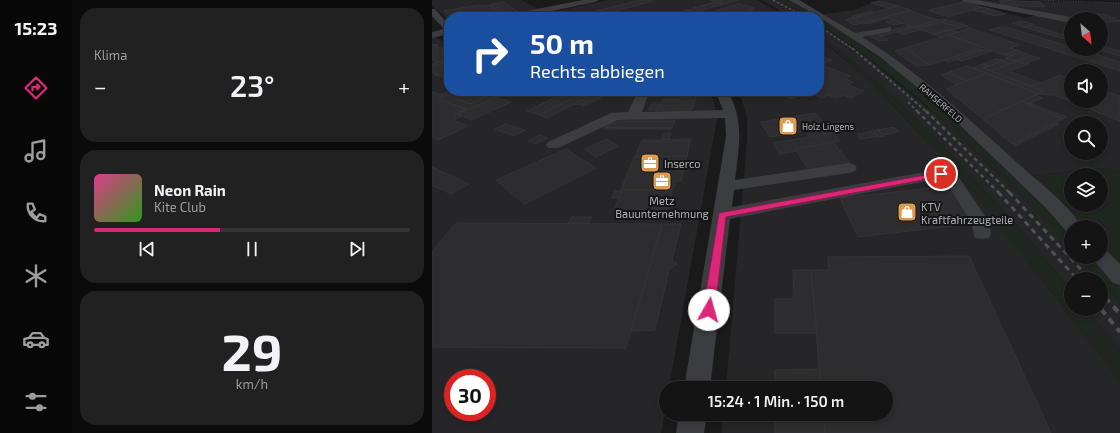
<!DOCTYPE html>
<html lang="de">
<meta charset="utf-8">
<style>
:root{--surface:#141414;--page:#212122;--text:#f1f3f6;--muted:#9d9ea0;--line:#333334;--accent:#db2777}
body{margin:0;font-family:"Exo 2",sans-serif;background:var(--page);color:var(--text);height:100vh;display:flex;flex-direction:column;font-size:15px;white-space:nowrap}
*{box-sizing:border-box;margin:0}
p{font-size:13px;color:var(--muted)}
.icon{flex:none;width:22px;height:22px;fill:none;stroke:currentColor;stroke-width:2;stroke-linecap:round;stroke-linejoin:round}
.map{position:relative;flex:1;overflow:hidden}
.details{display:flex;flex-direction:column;gap:8px;padding:8px;background:#0b0b0b;width:360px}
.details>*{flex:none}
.banner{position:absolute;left:12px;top:12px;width:380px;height:84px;border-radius:16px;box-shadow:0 2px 6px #0003,0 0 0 1px var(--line);background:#1a4fa0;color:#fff;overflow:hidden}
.needle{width:26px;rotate:152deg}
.controls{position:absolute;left:632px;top:12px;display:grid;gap:8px}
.controls a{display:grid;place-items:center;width:44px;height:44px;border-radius:50%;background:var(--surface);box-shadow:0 2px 6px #0003,0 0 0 1px var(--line);font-size:20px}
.speed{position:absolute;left:12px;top:369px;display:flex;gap:8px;font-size:20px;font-weight:700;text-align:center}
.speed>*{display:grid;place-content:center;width:52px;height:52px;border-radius:50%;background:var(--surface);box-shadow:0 2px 6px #0003,0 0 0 1px var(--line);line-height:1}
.speed .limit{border:6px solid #d22;background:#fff;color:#111}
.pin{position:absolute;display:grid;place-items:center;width:34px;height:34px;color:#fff;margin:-17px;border:2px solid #fff;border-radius:50%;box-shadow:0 1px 4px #0007}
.me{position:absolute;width:44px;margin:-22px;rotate:7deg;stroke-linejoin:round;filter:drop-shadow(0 0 3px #0008)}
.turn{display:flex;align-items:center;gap:14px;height:84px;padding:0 20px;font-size:18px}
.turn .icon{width:52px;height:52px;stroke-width:2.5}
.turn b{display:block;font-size:28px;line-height:34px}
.big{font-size:30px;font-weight:600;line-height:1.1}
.details .tile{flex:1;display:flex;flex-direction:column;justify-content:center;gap:6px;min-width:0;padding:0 14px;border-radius:16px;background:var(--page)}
.details .dial{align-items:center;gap:0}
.dial b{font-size:52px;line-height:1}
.song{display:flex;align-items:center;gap:12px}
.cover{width:48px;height:48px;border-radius:6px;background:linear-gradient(135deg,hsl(330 70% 55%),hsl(110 70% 35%))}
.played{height:4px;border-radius:2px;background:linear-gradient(90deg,var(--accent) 40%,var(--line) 40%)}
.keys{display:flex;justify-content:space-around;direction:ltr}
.heat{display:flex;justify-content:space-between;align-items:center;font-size:22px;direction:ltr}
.trip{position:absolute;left:227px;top:381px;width:234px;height:40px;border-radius:20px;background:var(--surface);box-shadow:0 2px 6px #0003,0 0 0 1px var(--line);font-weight:600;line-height:40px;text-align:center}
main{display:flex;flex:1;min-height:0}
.menu{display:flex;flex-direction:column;width:72px;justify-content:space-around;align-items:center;background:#080808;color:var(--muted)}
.menu .icon{width:28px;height:28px}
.menu .selected{color:var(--accent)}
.menu b{font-size:18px;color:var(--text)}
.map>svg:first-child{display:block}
</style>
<main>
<nav class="menu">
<b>15:23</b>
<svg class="icon selected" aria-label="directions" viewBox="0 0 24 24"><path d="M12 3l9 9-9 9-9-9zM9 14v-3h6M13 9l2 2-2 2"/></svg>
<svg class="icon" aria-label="music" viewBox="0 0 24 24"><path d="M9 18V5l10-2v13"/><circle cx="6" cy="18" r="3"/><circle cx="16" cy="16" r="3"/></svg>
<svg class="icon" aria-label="phone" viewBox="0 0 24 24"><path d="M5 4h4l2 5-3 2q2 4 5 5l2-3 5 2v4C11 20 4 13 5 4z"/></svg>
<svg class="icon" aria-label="climate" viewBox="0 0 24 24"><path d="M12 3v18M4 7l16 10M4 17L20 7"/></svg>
<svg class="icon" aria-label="car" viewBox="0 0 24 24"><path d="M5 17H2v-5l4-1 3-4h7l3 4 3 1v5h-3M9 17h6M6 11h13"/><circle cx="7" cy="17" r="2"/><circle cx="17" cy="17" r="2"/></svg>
<svg class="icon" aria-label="filters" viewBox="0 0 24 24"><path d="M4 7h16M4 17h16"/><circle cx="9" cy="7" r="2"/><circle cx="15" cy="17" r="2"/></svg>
</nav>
<section class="details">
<div class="tile"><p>Klima</p>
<div class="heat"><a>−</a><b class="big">23°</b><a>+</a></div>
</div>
<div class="tile">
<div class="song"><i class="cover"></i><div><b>Neon Rain</b><p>Kite Club</p></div></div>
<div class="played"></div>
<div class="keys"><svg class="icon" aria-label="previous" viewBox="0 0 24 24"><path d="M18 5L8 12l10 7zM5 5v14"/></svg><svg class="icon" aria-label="pause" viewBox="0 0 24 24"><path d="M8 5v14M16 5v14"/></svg><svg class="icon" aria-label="next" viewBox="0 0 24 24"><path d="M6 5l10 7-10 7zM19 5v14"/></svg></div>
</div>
<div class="tile dial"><b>29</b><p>km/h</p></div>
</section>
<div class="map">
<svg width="688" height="433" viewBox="0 0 688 433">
<rect width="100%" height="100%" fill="#1a1a1b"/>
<path fill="#262628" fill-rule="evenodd" d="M89,0L106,9L69,17H17V21L0,5V1L4,0Z
M176,0H325L354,17H140L126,11Z
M330,0H345L376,17H360Z
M447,0H526L594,18L612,12L544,0L688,3V174L675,168L597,176L536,119L484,74L453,52L392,14L422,10ZM639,19H669V49H639ZM639,71H669V101H639ZM639,123H669V153H639Z
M387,24L432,55L516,125L617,224L639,249V257H646L666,279H639V290L585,225L489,123L415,56L387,35Z
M2,37L17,43V91H276L282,101L285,119L237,388H234V407L229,433H0V38ZM21,378H55V412H21Z
M387,39L429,72L511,158L567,224L688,381V433H290L291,414H454V388H294L315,140V118L310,100L304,91H387Z
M669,282L688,303V350L654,309H669Z"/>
<path fill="#202620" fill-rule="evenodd" d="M345,0H357L394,21L474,76L528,122L639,230V249C614,221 587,195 560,168C507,115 451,64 387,24V17H376Z
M387,35L415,56L489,123L585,225L639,290V309H654L688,350V381C620,293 554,204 478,123C449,93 422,63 387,39Z
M675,168L688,174V266L669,247V227H649L597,176ZM639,175H669V205H639Z
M646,257H664L688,283V303L669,282V279H666Z"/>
<path fill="#2d2d2f" stroke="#343437" d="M210,0L221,1L169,15L159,12Z
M278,0H306L292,4Z
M567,0L608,2L613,7L570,5Z
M447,1L466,6L458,8L439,3Z
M71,2L88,13L69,17L68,16L71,15L58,5Z
M283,2L292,4L264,12L255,10Z
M531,2L550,7L516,17L497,10Z
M307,4L323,8L318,10L333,14L328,16L332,17H263Z
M47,5L49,6L58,5L66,12L40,17H19L12,11Z
M466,6L479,10L430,23L421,18Z
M550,7L558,9L549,12L541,10Z
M558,9L573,14L564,16L549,12Z
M255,10L264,12L249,17H228Z
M211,11L222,15L218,17H189Z
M438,11L442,12L422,18L419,17Z
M478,11L506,20L482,27L453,17Z
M672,14L688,21L669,22V19H639L635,17Z
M453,17L456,18L437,24L431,23Z
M421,18L430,23L422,25L413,20Z
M510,19L515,20L501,24L497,23Z
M462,20L471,23L462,25L454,22Z
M515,20H517L536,26L528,28L509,22Z
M589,21L601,24L592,27L580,23Z
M509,22L528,28L501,34L485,28Z
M497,23L501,24L485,28L482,27Z
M598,25L639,37V41L592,27Z
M476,26L482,27L449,36L446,34Z
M571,26L639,47V49H646L688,62V71L558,30Z
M482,27L489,30L472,34L464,32Z
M538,28L588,45L578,48L585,50L572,55L516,35Z
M516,30L527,32L509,37L501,34Z
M446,34L449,36L456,40L447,41L437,35Z
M516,35L551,47L498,65L473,48Z
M0,44L6,45L2,46L8,48H17V65L0,60Z
M669,46L688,51V56L666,49H669Z
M473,48L498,65L484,66L463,51Z
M547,49L550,50L529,58L515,62L512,60Z
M554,49L560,51L529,61L523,59Z
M585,50L589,52L576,56L572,55Z
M589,52L601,56L585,61L573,58Z
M387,56L400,60L389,65L419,76L413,79L421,82L415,85L432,91L419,98L411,95L405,98L396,95L390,98L374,92L360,99L341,91H387Z
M601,56L608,58L592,64L585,61Z
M564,59L573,60L557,66L551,64Z
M577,59L585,61L577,64L570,61Z
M570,61L577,64L559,71L551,68Z
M585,61L597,64L577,71L609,83L600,87L559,71Z
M6,62L17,65V69L1,64Z
M0,64L17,69V74L10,77L3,75L5,74L0,73Z
M551,64L557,66L551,68L612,91L607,94L540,68Z
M535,66L555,73L535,81L515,73Z
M515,73L535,81L524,85L509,75Z
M555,73L607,94L551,119L514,89Z
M628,75L639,79V101H669V90L688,96V121L622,95L607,94L612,91L600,87Z
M18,91H67L38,104L10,94Z
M136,91L151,93L108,115L95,111Z
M143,91H153L161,93L157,95Z
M0,92L12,96L6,99L34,109L22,114L30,116L21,120L36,126L6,140L0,137Z
M151,93L158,96L115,118L108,115Z
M11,94L25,99L16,103L6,99L12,96L8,95Z
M250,94H265L260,110H226L231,99H248Z
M604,95L610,98L596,104L589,101Z
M56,96L63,98L24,115L22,114L34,109L16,103L25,99L38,104Z
M158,96L163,97L147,105L142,104Z
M65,97L79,102L40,120L26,114Z
M166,97L169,98L152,106L149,105Z
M589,101L631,119L580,144L551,119Z
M598,103L634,117L631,119L596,104Z
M220,104H229L226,110H217Z
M383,113L395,127L338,137L329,122Z
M187,121H243L240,128L172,127Z
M623,123L627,124L583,146L581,144Z
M74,124L93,130L82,136L63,129Z
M173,127L188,128H240V129H172Z
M462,127L467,132L451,135L445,130Z
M398,130L400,132L377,136L375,134Z
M446,130L452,136L446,137L441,131Z
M441,131L446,136L429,139L425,134Z
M232,133H239L237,139H229Z
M402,133L408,141L363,149L364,151L348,154L341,143Z
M107,135L116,138L104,144L96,141Z
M175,139L186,146L164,157L153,149Z
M258,139V141L209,142L210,140Z
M258,141L255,156L203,157L209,142Z
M401,142L419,164L378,172L363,149Z
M134,149L164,168L92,204L64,180Z
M255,156L249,181H244L241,189L189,190L202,157Z
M0,167L37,184L19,194L0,185Z
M517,186L545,223L426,237L408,198Z
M190,190H240L236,209L182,211Z
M183,191H190L187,198H180Z
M140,217H160L157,223H136Z
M24,223L230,224L194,348L0,347V252Z
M230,224H249L240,260L245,264L237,270L223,330L199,331Z
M537,256L619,433H393L392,414H454V388H389L379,270H397L396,257Z
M361,270H379L385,333H343V299H362Z
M388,369L389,388H343V370Z
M343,414H392L393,433H343Z"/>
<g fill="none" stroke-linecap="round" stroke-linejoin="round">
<path stroke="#414447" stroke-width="1" stroke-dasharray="1 1.5" stroke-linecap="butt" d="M601,0L688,3"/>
<path fill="#3b3d40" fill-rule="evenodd" d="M151,0H167L163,2L92,17H75L79,14Z
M357,0H367L423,33L459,27V31L430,37C489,73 539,121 590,167C610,185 636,204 650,227H639V233L634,231L614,208L508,106L448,57L387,17Z
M529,0H546L634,16L638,19L634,22L533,2Z
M0,9H3L17,25V34L0,38V32L12,29L0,16Z
M210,91L216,95L210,112L291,110L283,91H295C313,119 307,148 303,180L417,163L423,165L425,168L423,171L417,173L302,190L300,207L509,169L528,179L557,222L559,233L557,238L550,239L543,238L539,222L516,185L506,179L298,219L278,388H252L294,136L293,118L186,120L126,148H116L114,145L116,142L179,113L196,112L204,95Z
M669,250L676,252L688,264V285L681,283L659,257H669Z
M247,414H275L272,433H244Z"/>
<path stroke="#4e5155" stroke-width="1.5" stroke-dasharray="2.5 2" stroke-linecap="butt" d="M341,0L373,17
M387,26L421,49"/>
<path stroke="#4e5155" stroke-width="2" stroke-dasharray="3 2.5" stroke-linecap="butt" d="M420,48L495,112
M476,102L486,112"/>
<path stroke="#4e5155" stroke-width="2.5" stroke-dasharray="4 3.5" stroke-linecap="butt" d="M485,111L567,193
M494,111L578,193"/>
<path stroke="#4e5155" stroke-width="3" stroke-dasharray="5.5 4.5" stroke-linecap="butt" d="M566,192L645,279
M577,192L658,279
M669,292L674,298"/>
<path stroke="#4e5155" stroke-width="4" stroke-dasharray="7 5.5" stroke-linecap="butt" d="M673,297L688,314
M669,309L688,332"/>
</g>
<path fill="#db2777" stroke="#8e194d" d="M509,172L513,174L512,176L294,217L283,310L281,314H273L271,310L287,213Z"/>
<defs>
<g id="shop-square" transform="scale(1)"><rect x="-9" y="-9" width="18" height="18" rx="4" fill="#de9b4f" stroke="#151516"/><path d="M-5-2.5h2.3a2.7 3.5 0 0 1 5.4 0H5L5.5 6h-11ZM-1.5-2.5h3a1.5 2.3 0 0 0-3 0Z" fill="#fff"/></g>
<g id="office-square" transform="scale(1)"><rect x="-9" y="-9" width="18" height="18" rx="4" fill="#de9b4f" stroke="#151516"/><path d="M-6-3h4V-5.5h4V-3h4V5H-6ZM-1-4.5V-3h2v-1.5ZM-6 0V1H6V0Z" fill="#fff"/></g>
</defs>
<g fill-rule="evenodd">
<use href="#shop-square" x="356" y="126"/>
<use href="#office-square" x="218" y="163"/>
<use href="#office-square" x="230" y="181"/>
<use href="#shop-square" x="475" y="212"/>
</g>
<g text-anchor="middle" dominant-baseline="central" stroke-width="4" stroke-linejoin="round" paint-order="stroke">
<g font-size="9" fill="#aeb3b9" stroke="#151516">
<text transform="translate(509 103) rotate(41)">RAHSERFELD</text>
</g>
<g font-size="9" fill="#aeb3b9" stroke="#151516" text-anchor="start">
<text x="370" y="126">Holz Lingens</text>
</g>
<g font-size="11" fill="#aeb3b9" stroke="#151516" text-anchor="start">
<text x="232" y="163">Inserco</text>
<text x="230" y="200" text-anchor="middle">Metz<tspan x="230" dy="13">Bauunternehmung</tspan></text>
<text x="489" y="206">KTV<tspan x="489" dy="13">Kraftfahrzeugteile</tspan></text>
</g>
</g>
</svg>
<div class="controls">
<a><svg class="needle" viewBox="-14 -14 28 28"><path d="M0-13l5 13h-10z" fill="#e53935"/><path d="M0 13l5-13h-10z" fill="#9d9ea0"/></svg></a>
<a><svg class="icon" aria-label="sound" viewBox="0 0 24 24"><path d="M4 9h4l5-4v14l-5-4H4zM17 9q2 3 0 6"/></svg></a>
<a><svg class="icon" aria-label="search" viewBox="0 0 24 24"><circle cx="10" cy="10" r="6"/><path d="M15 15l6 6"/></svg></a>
<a><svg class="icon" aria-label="layers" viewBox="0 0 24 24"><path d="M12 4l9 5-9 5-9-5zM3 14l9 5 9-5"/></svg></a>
<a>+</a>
<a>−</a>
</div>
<div class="speed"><div class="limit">30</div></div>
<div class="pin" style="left:509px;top:174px;background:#d93025"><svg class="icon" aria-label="arrive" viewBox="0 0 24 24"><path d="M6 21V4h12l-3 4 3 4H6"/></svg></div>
<svg class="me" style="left:277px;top:310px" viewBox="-20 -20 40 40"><circle r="19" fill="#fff"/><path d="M0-13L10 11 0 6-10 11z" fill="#db2777"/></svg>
<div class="trip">15:24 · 1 Min. · 150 m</div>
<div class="banner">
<div class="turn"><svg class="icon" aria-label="right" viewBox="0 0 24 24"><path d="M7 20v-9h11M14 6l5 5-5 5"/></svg><div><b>50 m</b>Rechts abbiegen</div></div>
</div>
</div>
</main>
